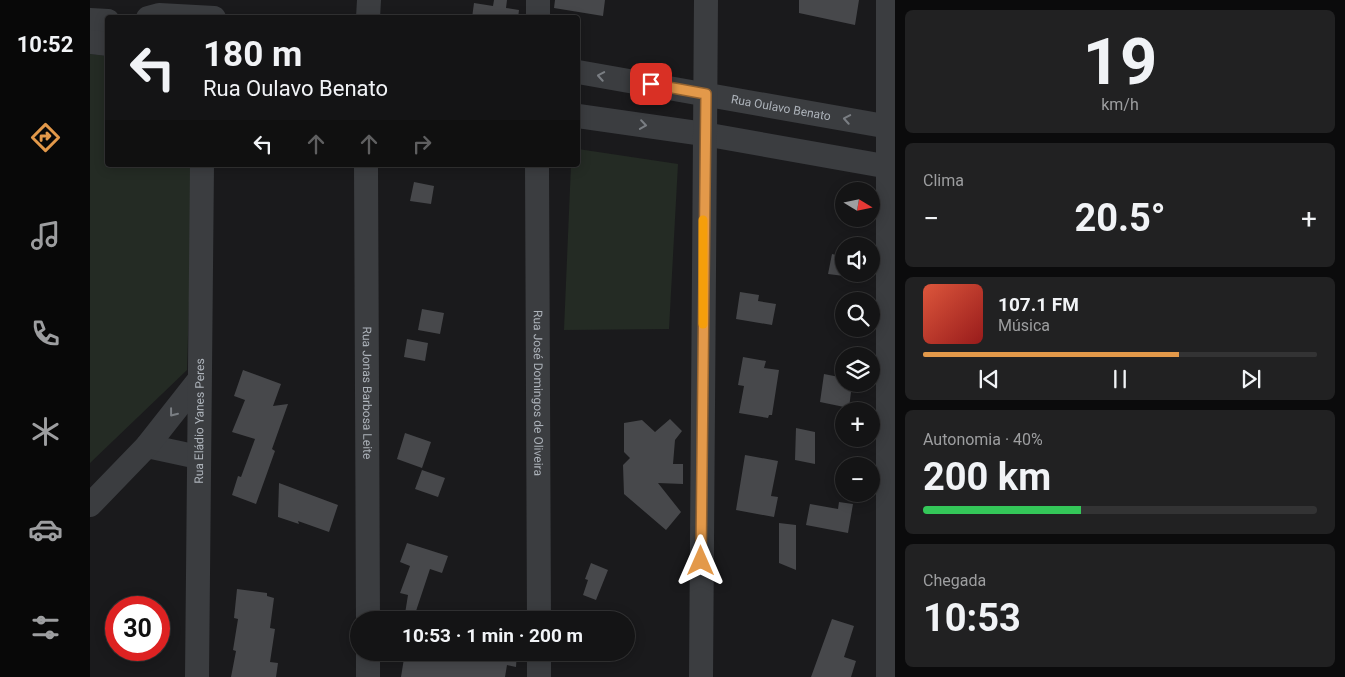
<!DOCTYPE html>
<html lang="pt">
<meta charset="utf-8">
<style>
:root{--surface:#141415;--page:#212122;--text:#f1f3f6;--muted:#9d9ea0;--line:#333334;--accent:#e3994a}
body{margin:0;font-family:Roboto,sans-serif;background:var(--page);color:var(--text);height:100vh;display:flex;flex-direction:column;font-size:19px;white-space:nowrap}
*{box-sizing:border-box;margin:0}
p{font-size:16px;color:var(--muted)}
.icon{flex:none;width:28px;height:28px;fill:none;stroke:currentColor;stroke-width:2;stroke-linecap:round;stroke-linejoin:round}
.map{position:relative;flex:1;overflow:hidden}
.side{display:flex;flex-direction:column;gap:10px;padding:10px;background:#0b0b0c;width:450px}
.side>*{flex:none}
.guide{position:absolute;left:15px;top:15px;width:475px;height:152px;border-radius:5px;box-shadow:0 2px 12px #0003,0 0 0 1px var(--line);background:#141415;color:var(--text);overflow:hidden}
.needle{width:32px;rotate:100deg}
.controls{position:absolute;left:745px;top:182px;display:grid;gap:10px}
.controls a{display:grid;place-items:center;width:45px;height:45px;border-radius:50%;background:var(--surface);box-shadow:0 2px 12px #0003,0 0 0 1px var(--line);font-size:25px}
.speed{position:absolute;left:15px;top:596px;display:flex;gap:10px;font-size:25px;font-weight:700;text-align:center}
.speed>*{display:grid;place-content:center;width:65px;height:65px;border-radius:50%;background:var(--surface);box-shadow:0 2px 12px #0003,0 0 0 1px var(--line);line-height:1}
.speed .limit{border:8px solid #d22;background:#fff;color:#111}
.pin{position:absolute;display:grid;place-items:center;width:42px;height:42px;color:#fff;margin:-21px;border-radius:10px;box-shadow:0 2px 8px #0006}
.me{position:absolute;width:55px;margin:-28px;rotate:0deg;stroke-linejoin:round;filter:drop-shadow(0 0 4px #0008)}
.turn{display:flex;align-items:center;gap:18px;height:105px;padding:0 15px;font-size:22px}
.turn .icon{width:65px;height:65px;stroke-width:2.5}
.turn b{display:block;font-size:35px;line-height:42px}
.lanes{display:flex;align-items:center;height:48px;padding:0 15px;background:#0003;justify-content:center;gap:25px;direction:ltr}
.lanes .off{opacity:.35}
.big{font-size:38px;font-weight:700;line-height:1.1}
.side .widget{flex:1;display:flex;flex-direction:column;justify-content:center;gap:8px;min-width:0;padding:0 18px;border-radius:8px;background:var(--page)}
.side .dial{align-items:center;gap:0}
.dial b{font-size:65px;line-height:1}
.song{display:flex;align-items:center;gap:15px}
.cover{width:60px;height:60px;border-radius:8px;background:linear-gradient(135deg,hsl(10 70% 55%),hsl(0 70% 35%))}
.played{height:5px;border-radius:2px;background:linear-gradient(90deg,var(--accent) 65%,var(--line) 65%)}
.keys{display:flex;justify-content:space-around;direction:ltr}
.heat{display:flex;justify-content:space-between;align-items:center;font-size:28px;direction:ltr}
.charge{height:8px;border-radius:4px;background:linear-gradient(90deg,#34c759 40%,var(--line) 0)}
.trip{position:absolute;left:260px;top:611px;width:285px;height:50px;border-radius:25px;background:var(--surface);box-shadow:0 2px 12px #0003,0 0 0 1px var(--line);font-weight:700;line-height:50px;text-align:center}
main{display:flex;flex:1;min-height:0}
.tabs{display:flex;flex-direction:column;width:90px;justify-content:space-around;align-items:center;background:#080808;color:var(--muted)}
.tabs .icon{width:35px;height:35px}
.tabs .active{color:var(--accent)}
.tabs b{font-size:22px;color:var(--text)}
.map>svg:first-child{display:block}
</style>
<main>
<nav class="tabs">
<b>10:52</b>
<svg class="icon active" aria-label="directions" viewBox="0 0 24 24"><path d="M12 3l9 9-9 9-9-9zM9 14v-3h6M13 9l2 2-2 2"/></svg>
<svg class="icon" aria-label="music" viewBox="0 0 24 24"><path d="M9 18V5l10-2v13"/><circle cx="6" cy="18" r="3"/><circle cx="16" cy="16" r="3"/></svg>
<svg class="icon" aria-label="phone" viewBox="0 0 24 24"><path d="M5 4h4l2 5-3 2q2 4 5 5l2-3 5 2v4C11 20 4 13 5 4z"/></svg>
<svg class="icon" aria-label="climate" viewBox="0 0 24 24"><path d="M12 3v18M4 7l16 10M4 17L20 7"/></svg>
<svg class="icon" aria-label="car" viewBox="0 0 24 24"><path d="M5 17H2v-5l4-1 3-4h7l3 4 3 1v5h-3M9 17h6M6 11h13"/><circle cx="7" cy="17" r="2"/><circle cx="17" cy="17" r="2"/></svg>
<svg class="icon" aria-label="filters" viewBox="0 0 24 24"><path d="M4 7h16M4 17h16"/><circle cx="9" cy="7" r="2"/><circle cx="15" cy="17" r="2"/></svg>
</nav>
<div class="map">
<svg width="805" height="677" viewBox="0 0 805 677">
<rect width="100%" height="100%" fill="#1a1a1c"/>
<path fill="#242b24" d="M0,54L17,56L18,165H103L97,370L0,463Z
M488,149L588,164L579,329L474,330L481,165H488Z"/>
<path fill="#47484b" d="M404,0H417L416,8L429,10L428,18H382L384,3L403,6Z
M465,0H515L513,16L464,8Z
M709,0H769L765,25L709,13Z
M324,182L344,186L341,204L320,201Z
M742,254L754,257V276L738,274Z
M650,292L669,295L668,301L686,304L682,325L646,319Z
M332,309L354,313L350,334L328,330Z
M317,339L338,343L335,361L314,357Z
M653,357L676,361L674,368L689,370L682,415H679L678,418L649,413L654,386L648,385Z
M153,370L191,384L183,406L198,404L182,449L185,451L166,504L142,495L148,476L151,477L165,439L142,432L155,400L144,396Z
M734,374L754,378V384H762L759,408L730,402Z
M580,419L592,431L585,440L583,464H593V484L568,483L591,512L576,530L534,494L533,465L540,458L534,452V423L552,420L565,432Z
M706,428L725,432V464L705,460Z
M315,433L341,442L332,468L307,459Z
M655,455L688,461L681,496L688,497L684,517L646,510Z
M332,470L355,478L348,497L325,489Z
M189,483L248,505L239,532L208,521L209,524L188,517Z
M749,502L763,504L758,533L716,525L720,504L748,509Z
M689,523L706,525V570L689,563Z
M317,543L358,556L352,573L340,569L323,620H314L318,595L310,593L320,566L310,562Z
M501,563L518,570L506,600L493,595L498,580L495,579Z
M147,589L177,593V596L184,598L180,628L185,629L180,662L188,663L186,677H141L146,651L143,650L148,619L144,618Z
M742,619L764,626L754,657L766,661L761,677H721Z
M315,652L352,659V654L386,662V652H427L426,667L417,665L415,677H311Z"/>
<g fill="none" stroke-linecap="round" stroke-linejoin="round">
<g stroke="#3b3d40" stroke-width="24">
<path d="M58,18L69,15L124,18"/>
<path d="M278,18L279,0"/>
<path d="M448,18V0"/>
<path d="M0,20L18,21"/>
<path d="M0,42L18,44"/>
<path id="s1" d="M488,72L805,128"/>
<path d="M488,116L614,134L805,168"/>
<path id="s2" d="M276,165L278,620"/>
<path id="s3" d="M447,165L449,620"/>
<path d="M57,446L108,457"/>
<path d="M0,505L57,446L109,380"/>
<path d="M278,652V677"/>
<path d="M449,652V677"/>
<path id="s4" d="M107,677L112,165"/>
<path d="M611,677L616,0"/>
<path d="M798,677V0"/>
</g>
</g>
<defs><path id="oneway-chevron" d="M-2-3.5L2.5 0L-2 3.5" fill="none" stroke-width="1.6" stroke-linecap="round" stroke-linejoin="round" transform="scale(1.25)"/></defs>
<g stroke="#7a7e83">
<use href="#oneway-chevron" transform="translate(511 76) rotate(-170)"/>
<use href="#oneway-chevron" transform="translate(757 119) rotate(-170)"/>
<use href="#oneway-chevron" transform="translate(553 125) rotate(8)"/>
<use href="#oneway-chevron" transform="translate(83 413) rotate(128)"/>
</g>
<g fill="none" stroke-linecap="round" stroke-linejoin="round">
<g stroke="#946330" stroke-width="12">
<path id="route" d="M561,84L616,94L611,561"/>
</g>
<use href="#route" stroke="#e3994a" stroke-width="9"/>
<path stroke="#f59e0b" stroke-width="9" d="M613,324V220"/>
</g>
<g text-anchor="middle" dominant-baseline="central" stroke-width="4" stroke-linejoin="round" paint-order="stroke">
<g font-size="12" fill="#adb3ba" stroke="#151517">
<text stroke="none"><textPath href="#s1" startOffset="206">Rua Oulavo Benato</textPath></text>
<text stroke="none"><textPath href="#s2" startOffset="228">Rua Jonas Barbosa Leite</textPath></text>
<text stroke="none"><textPath href="#s3" startOffset="228">Rua José Domingos de Oliveira</textPath></text>
<text stroke="none"><textPath href="#s4" startOffset="256">Rua Eládio Yanes Peres</textPath></text>
</g>
</g>
</svg>
<div class="controls">
<a><svg class="needle" viewBox="-14 -14 28 28"><path d="M0-13l5 13h-10z" fill="#e53935"/><path d="M0 13l5-13h-10z" fill="#9d9ea0"/></svg></a>
<a><svg class="icon" aria-label="sound" viewBox="0 0 24 24"><path d="M4 9h4l5-4v14l-5-4H4zM17 9q2 3 0 6"/></svg></a>
<a><svg class="icon" aria-label="search" viewBox="0 0 24 24"><circle cx="10" cy="10" r="6"/><path d="M15 15l6 6"/></svg></a>
<a><svg class="icon" aria-label="layers" viewBox="0 0 24 24"><path d="M12 4l9 5-9 5-9-5zM3 14l9 5 9-5"/></svg></a>
<a>+</a>
<a>−</a>
</div>
<div class="speed"><div class="limit">30</div></div>
<div class="pin" style="left:561px;top:84px;background:#d93025"><svg class="icon" aria-label="arrive" viewBox="0 0 24 24"><path d="M6 21V4h12l-3 4 3 4H6"/></svg></div>
<svg class="me" style="left:611px;top:561px" viewBox="-20 -20 40 40"><path d="M0-17L14 15 0 8-14 15z" fill="#e3994a" stroke="#fff" stroke-width="4"/></svg>
<div class="trip">10:53 · 1 min · 200 m</div>
<div class="guide">
<div class="turn"><svg class="icon" aria-label="left" viewBox="0 0 24 24"><path d="M17 20v-9H6M10 6l-5 5 5 5"/></svg><div><b>180 m</b>Rua Oulavo Benato</div></div>
<div class="lanes"><svg class="icon" aria-label="left" viewBox="0 0 24 24"><path d="M17 20v-9H6M10 6l-5 5 5 5"/></svg><svg class="icon off" aria-label="ahead" viewBox="0 0 24 24"><path d="M12 20V5M6 11l6-6 6 6"/></svg><svg class="icon off" aria-label="ahead" viewBox="0 0 24 24"><path d="M12 20V5M6 11l6-6 6 6"/></svg><svg class="icon off" aria-label="right" viewBox="0 0 24 24"><path d="M7 20v-9h11M14 6l5 5-5 5"/></svg></div>
</div>
</div>
<section class="side">
<div class="widget dial"><b>19</b><p>km/h</p></div>
<div class="widget"><p>Clima</p>
<div class="heat"><a>−</a><b class="big">20.5°</b><a>+</a></div>
</div>
<div class="widget">
<div class="song"><i class="cover"></i><div><b>107.1 FM</b><p>Música</p></div></div>
<div class="played"></div>
<div class="keys"><svg class="icon" aria-label="previous" viewBox="0 0 24 24"><path d="M18 5L8 12l10 7zM5 5v14"/></svg><svg class="icon" aria-label="pause" viewBox="0 0 24 24"><path d="M8 5v14M16 5v14"/></svg><svg class="icon" aria-label="next" viewBox="0 0 24 24"><path d="M6 5l10 7-10 7zM19 5v14"/></svg></div>
</div>
<div class="widget"><p>Autonomia · 40%</p><b class="big">200 km</b><div class="charge"></div></div>
<div class="widget"><p>Chegada</p><b class="big">10:53</b></div>
</section>
</main>
